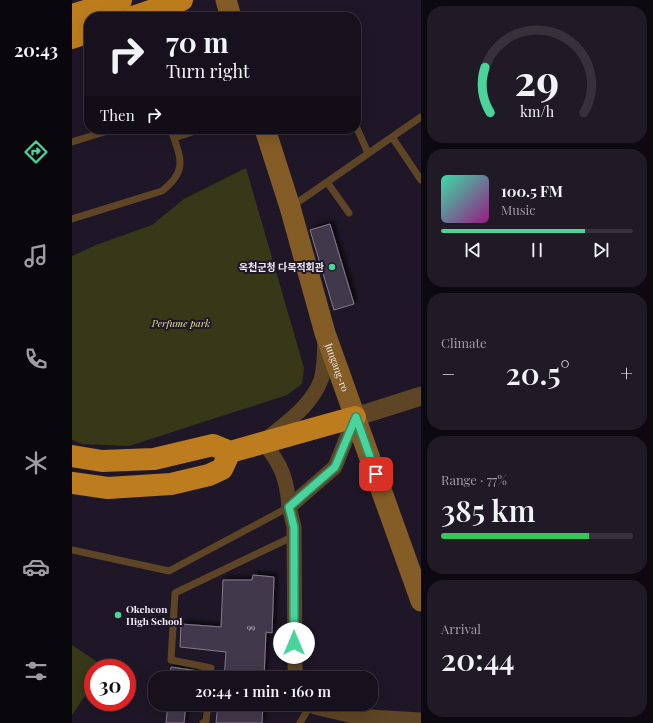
<!DOCTYPE html>
<meta charset="utf-8">
<style>
:root{--surface:#17111d;--page:#201a26;--text:#f1f3f6;--muted:#9e9da4;--line:#36313b;--accent:#4ad49c}
body{margin:0;font-family:"Playfair Display","Noto Sans KR",serif;background:var(--page);color:var(--text);height:100vh;display:flex;flex-direction:column;font-size:15px;white-space:nowrap}
*{box-sizing:border-box;margin:0}
p{font-size:13px;color:var(--muted)}
.icon{flex:none;width:22px;height:22px;fill:none;stroke:currentColor;stroke-width:2;stroke-linecap:round;stroke-linejoin:round}
.map{position:relative;flex:1;overflow:hidden}
.details{display:flex;flex-direction:column;gap:6px;padding:6px;background:#0d0910;width:232px}
.details>*{flex:none}
.guide{position:absolute;left:12px;top:12px;width:277px;height:122px;border-radius:16px;box-shadow:0 4px 16px #0002,0 0 0 1px var(--line);background:#17111d;color:var(--text);overflow:hidden}
.speed{position:absolute;left:12px;top:659px;display:flex;gap:8px;font-size:20px;font-weight:700;text-align:center}
.speed>*{display:grid;place-content:center;width:52px;height:52px;border-radius:50%;background:var(--surface);box-shadow:0 4px 16px #0002,0 0 0 1px var(--line);line-height:1}
.speed .limit{border:6px solid #d22;background:#fff;color:#111}
.pin{position:absolute;display:grid;place-items:center;width:34px;height:34px;color:#fff;margin:-17px;border-radius:8px;box-shadow:0 2px 6px #0006}
.me{position:absolute;width:44px;margin:-22px;rotate:0deg;stroke-linejoin:round;filter:drop-shadow(0 0 3px #0008)}
.turn{display:flex;align-items:center;gap:14px;height:84px;padding:0 16px;font-size:18px}
.turn .icon{width:52px;height:52px;stroke-width:2.5}
.turn b{display:block;font-size:28px;line-height:34px}
.then{display:flex;align-items:center;height:38px;padding:0 16px;background:#0003;gap:8px;font-size:15px}
.big{font-size:30px;font-weight:600;line-height:1.1}
.details .widget{flex:1;display:flex;flex-direction:column;justify-content:center;gap:6px;min-width:0;padding:0 14px;border-radius:16px;background:var(--page)}
.details .dial{align-items:center;gap:0}
.dial svg{height:104px;overflow:visible;fill:none;stroke:var(--line);stroke-width:7;stroke-linecap:round;text-anchor:middle}
.dial text{fill:var(--text);stroke:none}
.song{display:flex;align-items:center;gap:12px}
.cover{width:48px;height:48px;border-radius:6px;background:linear-gradient(135deg,hsl(160 70% 55%),hsl(310 70% 35%))}
.played{height:4px;border-radius:2px;background:linear-gradient(90deg,var(--accent) 75%,var(--line) 75%)}
.keys{display:flex;justify-content:space-around;direction:ltr}
.heat{display:flex;justify-content:space-between;align-items:center;font-size:22px;direction:ltr}
.charge{height:6px;border-radius:3px;background:linear-gradient(90deg,#34c759 77%,var(--line) 0)}
.trip{position:absolute;left:76px;top:671px;width:230px;height:40px;border-radius:16px;background:var(--surface);box-shadow:0 4px 16px #0002,0 0 0 1px var(--line);font-weight:600;line-height:40px;text-align:center}
main{display:flex;flex:1;min-height:0}
.dock{display:flex;flex-direction:column;width:72px;justify-content:space-around;align-items:center;background:#09070c;color:var(--muted)}
.dock .icon{width:28px;height:28px}
.dock .selected{color:var(--accent)}
.dock b{font-size:18px;color:var(--text)}
.map>svg:first-child{display:block}
</style>
<main>
<nav class="dock">
<b>20:43</b>
<svg class="icon selected" aria-label="directions" viewBox="0 0 24 24"><path d="M12 3l9 9-9 9-9-9zM9 14v-3h6M13 9l2 2-2 2"/></svg>
<svg class="icon" aria-label="music" viewBox="0 0 24 24"><path d="M9 18V5l10-2v13"/><circle cx="6" cy="18" r="3"/><circle cx="16" cy="16" r="3"/></svg>
<svg class="icon" aria-label="phone" viewBox="0 0 24 24"><path d="M5 4h4l2 5-3 2q2 4 5 5l2-3 5 2v4C11 20 4 13 5 4z"/></svg>
<svg class="icon" aria-label="climate" viewBox="0 0 24 24"><path d="M12 3v18M4 7l16 10M4 17L20 7"/></svg>
<svg class="icon" aria-label="car" viewBox="0 0 24 24"><path d="M5 17H2v-5l4-1 3-4h7l3 4 3 1v5h-3M9 17h6M6 11h13"/><circle cx="7" cy="17" r="2"/><circle cx="17" cy="17" r="2"/></svg>
<svg class="icon" aria-label="filters" viewBox="0 0 24 24"><path d="M4 7h16M4 17h16"/><circle cx="9" cy="7" r="2"/><circle cx="15" cy="17" r="2"/></svg>
</nav>
<div class="map">
<svg width="349" height="723" viewBox="0 0 349 723">
<defs>
<filter id="shadow"><feDropShadow dx="3.5" dy="-3.5" stdDeviation="2" flood-color="#0009"/></filter>
</defs>
<rect width="100%" height="100%" fill="#1f1727"/>
<path fill="#373818" d="M174,168L232,368L230,384L215,395L57,446L10,444L0,440V256L24,245L80,225L112,199Z
M0,645L33,667L21,668V684L0,715Z"/>
<path fill="#43394c" stroke="#84798e" filter="url(#shadow)" d="M258,224L282,304L262,310L238,230Z
M181,575L202,577L200,633L194,632L192,678H152L154,652L108,647L109,624L149,627L151,580H180Z
M99,667L134,672L133,678H98Z
M96,704H114L112,723H94Z
M146,704H191L190,723H144Z"/>
<g fill="none" stroke-linecap="round" stroke-linejoin="round">
<path stroke="#5e4525" stroke-width="7" d="M284,126L296,153
M320,137L349,180
M102,138L129,129
M0,142L42,129
M255,182L277,213
M219,207L349,117
M0,219L90,191C117,170 108,157 99,129
M0,550L97,571L217,507
M138,678L139,668L99,660L103,593L222,536
M131,723L134,721L136,704
M228,723L239,704"/>
<path stroke="#5e4525" stroke-width="15" d="M217,507C215,478 209,464 191,442C212,424 239,407 249,380C253,367 252,352 253,340
M224,678L223,667L222,527L217,507L263,467L283,417
M240,704L243,707L281,716L349,720"/>
<path stroke="#5e4525" stroke-width="19" d="M283,417L349,396"/>
<g stroke="#845c26" stroke-width="21">
<path d="M154,0L159,17"/>
<path id="s1" d="M193,129L218,207L253,333L349,601"/>
</g>
<path stroke="#bd7d1e" stroke-width="22" d="M0,15L49,0
M61,17L110,0
M0,38L17,32
M0,456L30,461L82,459L141,445L158,452L283,417
M0,483L36,488L99,484L137,475L150,469L158,452"/>
</g>
<g fill="none" stroke-linecap="round" stroke-linejoin="round">
<g stroke="#308a65" stroke-width="10">
<path id="route" d="M222,643V527L217,507L263,467L284,417L304,474"/>
</g>
<use href="#route" stroke="#4ad49c" stroke-width="7"/>
</g>
<g fill="#4ad49c" stroke="#1f1727" stroke-width="1.5">
<circle cx="260" cy="267" r="4"/>
<circle cx="46" cy="615" r="4"/>
</g>
<g text-anchor="middle" dominant-baseline="central" stroke-width="4" stroke-linejoin="round" paint-order="stroke">
<g font-size="8" fill="#c5becc">
<text x="179" y="626">99</text>
</g>
<g font-size="10" font-weight="bold" fill="#f0eaf6" stroke="#1f1727" text-anchor="end">
<text x="252" y="267">옥천군청 다목적회관</text>
<text x="54" y="609" text-anchor="start">Okcheon<tspan x="54" dy="12">High School</tspan></text>
</g>
<g font-size="10" font-style="italic" fill="#dee395" stroke="#1f1727">
<text x="109" y="323">Perfume park</text>
</g>
<g font-size="10" fill="#f0eaf6" stroke="#1f1727">
<text stroke="none"><textPath href="#s1" startOffset="249">Jungang-ro</textPath></text>
</g>
</g>
</svg>
<div class="speed"><div class="limit">30</div></div>
<div class="pin" style="left:304px;top:474px;background:#d93025"><svg class="icon" aria-label="arrive" viewBox="0 0 24 24"><path d="M6 21V4h12l-3 4 3 4H6"/></svg></div>
<svg class="me" style="left:222px;top:643px" viewBox="-20 -20 40 40"><circle r="19" fill="#fff"/><path d="M0-13L10 11 0 6-10 11z" fill="#4ad49c"/></svg>
<div class="trip">20:44 · 1 min · 160 m</div>
<div class="guide">
<div class="turn"><svg class="icon" aria-label="right" viewBox="0 0 24 24"><path d="M7 20v-9h11M14 6l5 5-5 5"/></svg><div><b>70 m</b>Turn right</div></div>
<div class="then">Then<svg class="icon" aria-label="right" viewBox="0 0 24 24"><path d="M7 20v-9h11M14 6l5 5-5 5"/></svg></div>
</div>
</div>
<section class="details">
<div class="widget dial"><svg viewBox="0 0 100 80">
<path d="M14 69A42 42 0 1 1 86 69"/>
<path d="M14 69A42 42 0 0 1 10 34" stroke="#4ad49c"/>
<text x="50" y="56" font-size="32" font-weight="700">29</text>
<text x="50" y="72" font-size="11">km/h</text>
</svg></div>
<div class="widget">
<div class="song"><i class="cover"></i><div><b>100.5 FM</b><p>Music</p></div></div>
<div class="played"></div>
<div class="keys"><svg class="icon" aria-label="previous" viewBox="0 0 24 24"><path d="M18 5L8 12l10 7zM5 5v14"/></svg><svg class="icon" aria-label="pause" viewBox="0 0 24 24"><path d="M8 5v14M16 5v14"/></svg><svg class="icon" aria-label="next" viewBox="0 0 24 24"><path d="M6 5l10 7-10 7zM19 5v14"/></svg></div>
</div>
<div class="widget"><p>Climate</p>
<div class="heat"><a>−</a><b class="big">20.5°</b><a>+</a></div>
</div>
<div class="widget"><p>Range · 77%</p><b class="big">385 km</b><div class="charge"></div></div>
<div class="widget"><p>Arrival</p><b class="big">20:44</b></div>
</section>
</main>
